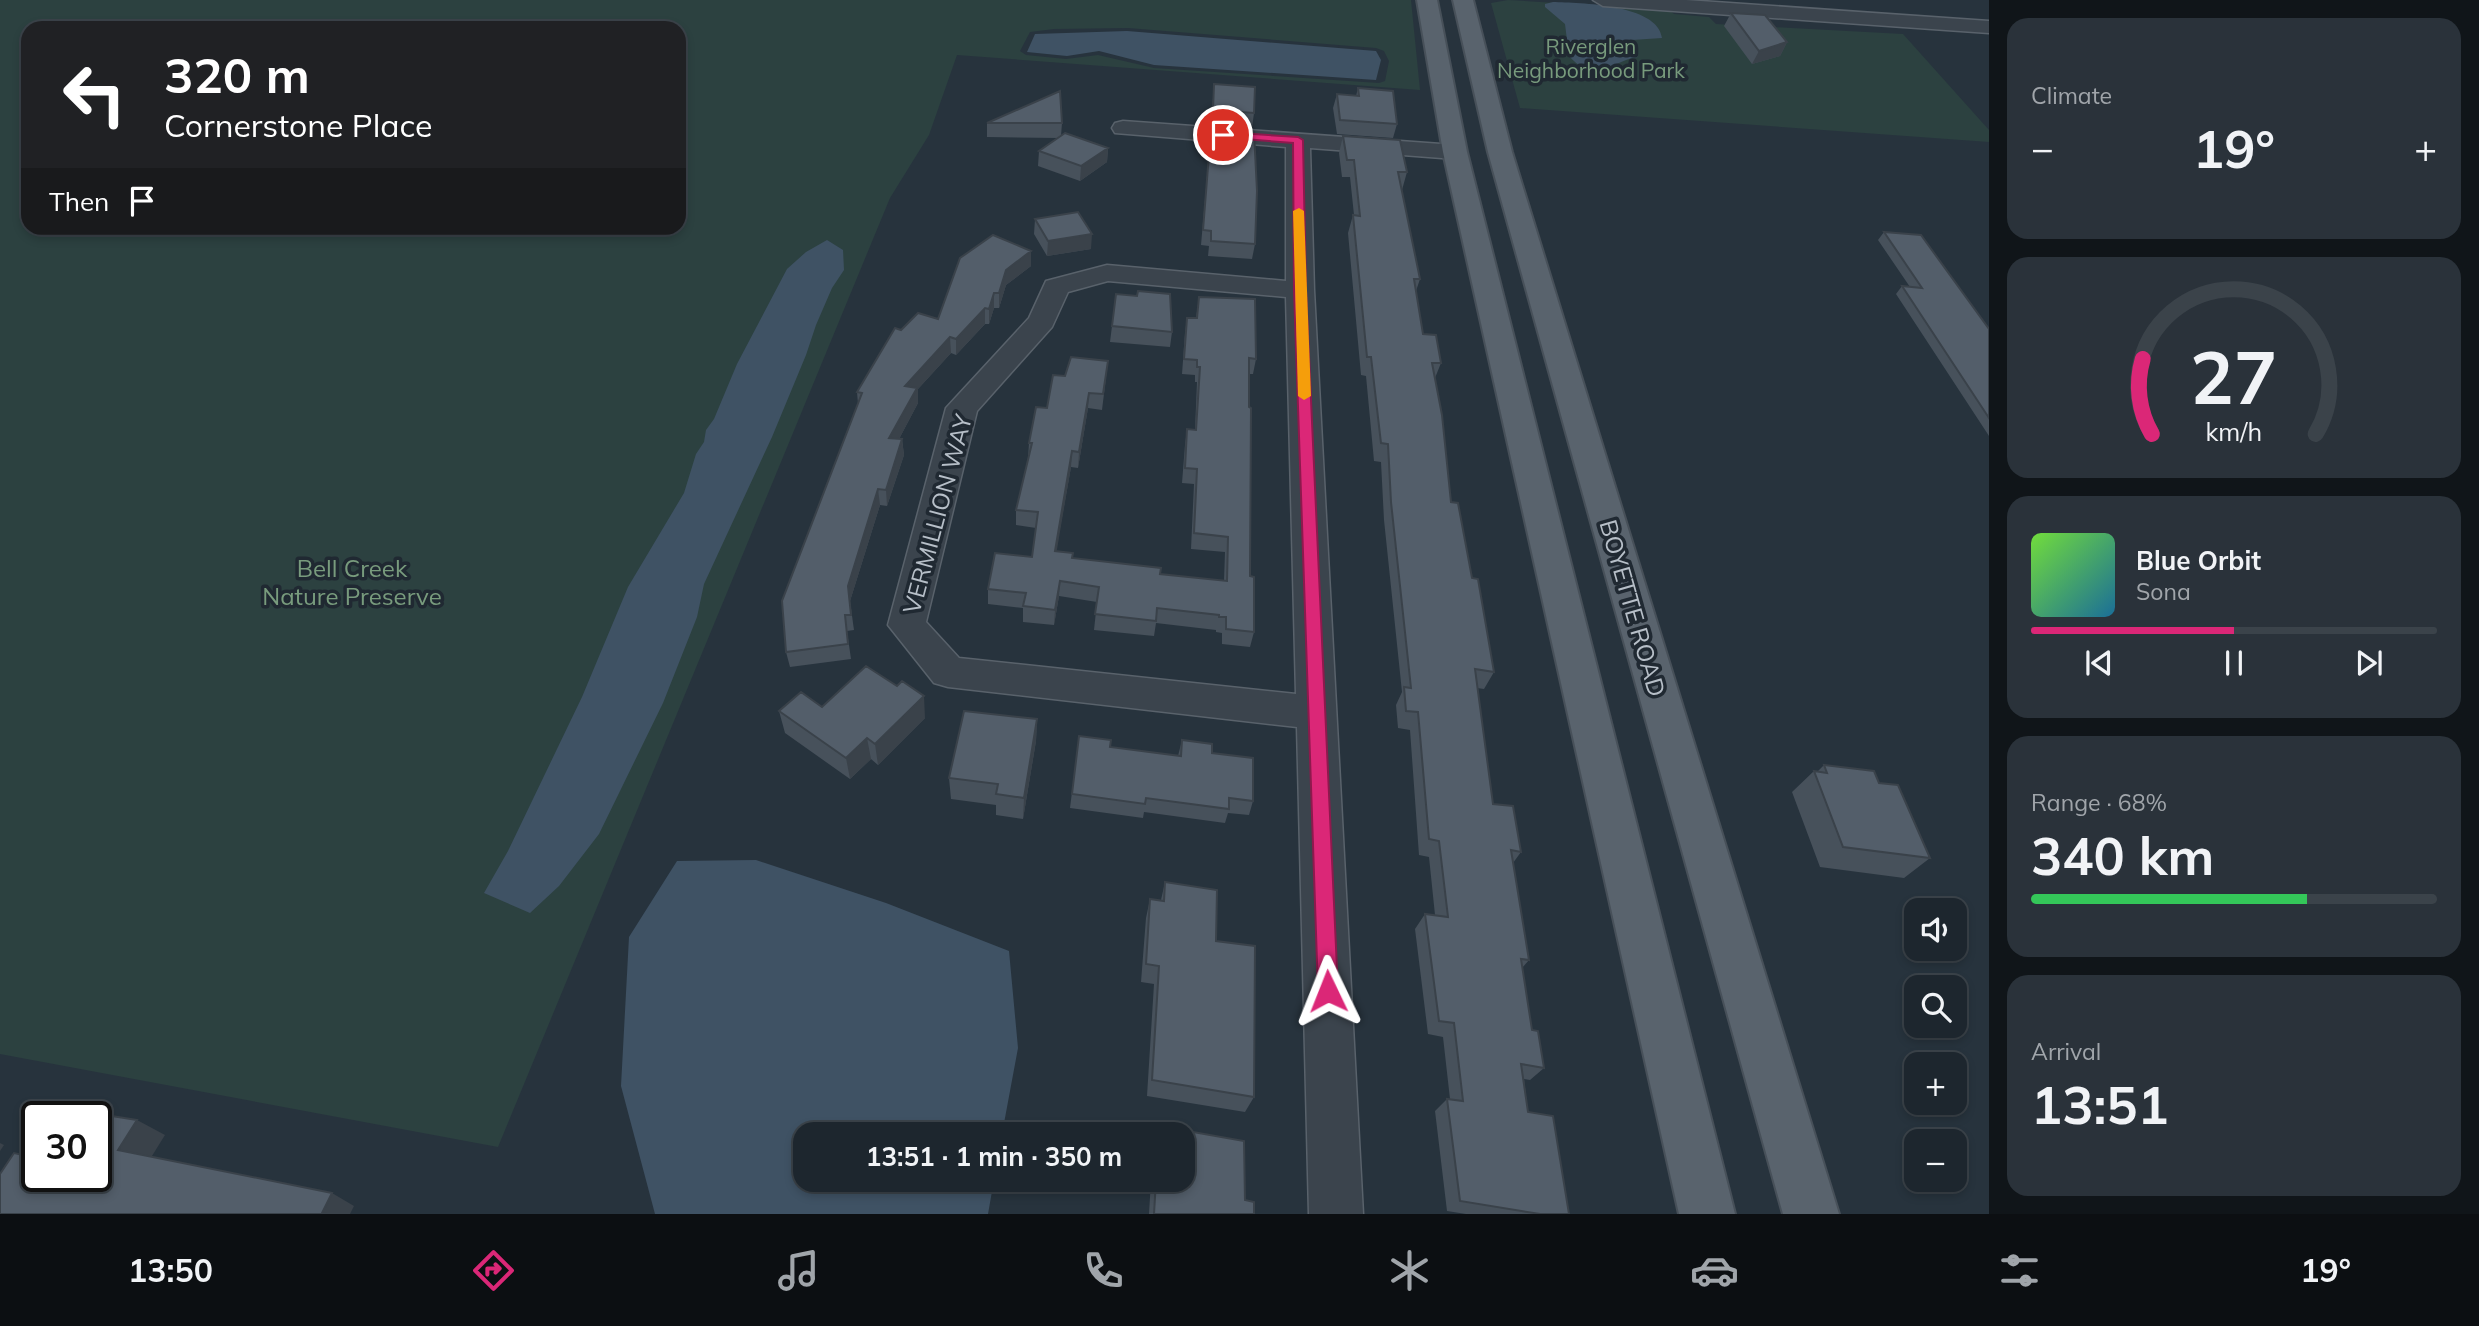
<!DOCTYPE html>
<meta charset="utf-8">
<style>
:root{--surface:#1d262e;--page:#2a323a;--text:#f1f3f6;--muted:#a0a5aa;--line:#3b434a;--accent:#db2777}
body{margin:0;font-family:Mulish,sans-serif;background:var(--page);color:var(--text);height:100vh;display:flex;flex-direction:column;font-size:26px;white-space:nowrap}
*{box-sizing:border-box;margin:0}
p{font-size:23px;color:var(--muted)}
.icon{flex:none;width:38px;height:38px;fill:none;stroke:currentColor;stroke-width:2;stroke-linecap:round;stroke-linejoin:round}
.map{position:relative;flex:1;overflow:hidden}
.panel{display:flex;flex-direction:column;gap:18px;padding:18px;background:#101519;width:490px}
.panel>*{flex:none}
.top-card{position:absolute;left:21px;top:21px;width:665px;height:214px;border-radius:21px;box-shadow:0 4px 10px #0003,0 0 0 2px var(--line);background:#202124;color:#fff;overflow:hidden}
.fabs{position:absolute;left:1904px;top:898px;display:grid;gap:14px}
.fabs a{display:grid;place-items:center;width:63px;height:63px;border-radius:14px;background:var(--surface);box-shadow:0 4px 10px #0003,0 0 0 2px var(--line);font-size:35px}
.speed{position:absolute;left:21px;top:1101px;display:flex;gap:14px;font-size:35px;font-weight:700;text-align:center}
.speed>*{display:grid;place-content:center;width:91px;height:91px;border-radius:50%;background:var(--surface);box-shadow:0 4px 10px #0003,0 0 0 2px var(--line);line-height:1}
.speed .limit{border:4px solid #111;border-radius:10px;background:#fff;color:#111}
.pin{position:absolute;display:grid;place-items:center;width:60px;height:60px;color:#fff;margin:-30px;border:4px solid #fff;border-radius:50%;box-shadow:0 2px 7px #0007}
.me{position:absolute;width:77px;margin:-38px;rotate:358deg;stroke-linejoin:round;filter:drop-shadow(0 0 5px #0008)}
.turn{display:flex;align-items:center;gap:24px;height:147px;padding:0 28px;font-size:32px}
.turn .icon{width:91px;height:91px;stroke-width:2.5}
.turn b{display:block;font-size:49px;line-height:60px}
.then{display:flex;align-items:center;height:66px;padding:0 28px;background:#0003;gap:14px;font-size:26px}
.big{font-size:52px;font-weight:700;line-height:1.1}
.panel .card{flex:1;display:flex;flex-direction:column;justify-content:center;gap:10px;min-width:0;padding:0 24px;border-radius:21px;background:var(--page)}
.panel .dial{align-items:center;gap:0}
.dial svg{height:182px;overflow:visible;fill:none;stroke:var(--line);stroke-width:7;stroke-linecap:round;text-anchor:middle}
.dial text{fill:var(--text);stroke:none}
.song{display:flex;align-items:center;gap:21px}
.cover{width:84px;height:84px;border-radius:10px;background:linear-gradient(135deg,hsl(100 70% 55%),hsl(200 70% 35%))}
.played{height:7px;border-radius:4px;background:linear-gradient(90deg,var(--accent) 50%,var(--line) 50%)}
.keys{display:flex;justify-content:space-around;direction:ltr}
.heat{display:flex;justify-content:space-between;align-items:center;font-size:38px;direction:ltr}
.charge{height:10px;border-radius:5px;background:linear-gradient(90deg,#34c759 68%,var(--line) 0)}
.trip{position:absolute;left:793px;top:1122px;width:402px;height:70px;border-radius:21px;background:var(--surface);box-shadow:0 4px 10px #0003,0 0 0 2px var(--line);font-weight:700;line-height:70px;text-align:center}
.tab-bar{display:flex;height:112px;justify-content:space-around;align-items:center;background:#0c0f12;color:var(--muted)}
.tab-bar .icon{width:49px;height:49px}
.tab-bar .current{color:var(--accent)}
.tab-bar b{font-size:32px;color:var(--text)}
main{display:flex;flex:1;min-height:0}
.map>svg:first-child{display:block}
</style>
<main>
<div class="map">
<svg width="1989" height="1214" viewBox="0 0 1989 1214">
<rect width="100%" height="100%" fill="#27333d"/>
<path fill="#2c4140" fill-rule="evenodd" d="M0,0H1411L1420,90L957,55L929,135L890,198L498,1147L0,1054ZM28,28H679V228H28ZM1128,28L1376,48L1384,51L1389,61L1385,81L1379,83L1154,68L1098,55L1066,59L1026,55L1020,51L1030,32L1054,29Z
M1508,0L1669,10L1674,14L1709,17L1716,24L1903,34L1989,130V142L1520,108L1491,3Z"/>
<path fill="#3f5264" d="M1553,2C1579,3 1658,4 1662,38L1632,40L1627,47L1638,57C1614,60 1594,85 1569,56L1565,24L1545,7V4Z
M1127,31L1376,51L1381,60L1376,80L1154,65L1099,51L1067,56L1027,52L1035,34Z
M827,240L843,250L844,270L832,288L816,325L806,355L772,437L704,584L697,617L663,703L599,834L559,886L530,913L484,893L508,851L582,697L628,587L684,493L696,454L704,442L706,430L714,419L737,364L787,269L806,252Z
M756,860L886,903L1009,951L1018,1048L1002,1134H805V1180H994L988,1214H655L621,1086L629,937L677,861Z"/>
<g fill="none" stroke-linecap="round" stroke-linejoin="round">
<g stroke="#59626b" stroke-width="3">
<path id="minor" d="M1593,0H1686L1989,21V33L1603,6Z
M1123,121L1455,145L1463,147L1467,152L1463,157L1455,159L1310,148L1314,290L1363,1214H1309L1297,727L948,687L934,683L888,625L946,408L1029,318L1046,281L1107,265L1286,281V147L1115,133L1112,128L1115,123ZM1108,281L1286,297L1296,694L959,658L926,622L977,411L1052,327L1068,292Z"/>
</g>
<g stroke="#475059" stroke-width="4">
<path id="major" d="M1417,0H1437L1467,152L1735,1214H1679L1443,152Z
M1453,0H1473L1512,152L1839,1214H1783L1488,152Z"/>
</g>
<use href="#minor" fill="#3b444d" fill-rule="evenodd"/>
<use href="#major" fill="#59636d" fill-rule="evenodd"/>
</g>
<path fill="#47515b" d="M1731,13L1787,42L1780,56L1752,64L1724,26Z
M1214,84L1254,113L1252,128L1211,125Z
M1358,88L1397,124L1393,138L1337,134L1333,108L1337,94L1356,96Z
M987,123H1062L1061,136L1108,148L1107,162L1080,181L1038,166L1039,151L1059,138L987,137Z
M1211,129L1255,244L1252,259L1208,256L1209,246L1201,245Z
M1343,136L1407,172L1402,190L1420,279L1416,291L1423,334L1441,363L1435,378L1451,502L1472,578L1494,672L1484,689L1477,688L1493,804L1521,852L1513,863L1529,960L1522,968L1532,1030L1544,1068L1530,1080L1524,1079L1528,1112L1569,1214H1466L1447,1211L1435,1111L1447,1099H1450L1443,1037L1428,1034L1415,929L1425,914L1435,915L1429,857L1419,855L1410,730L1398,728L1396,705L1402,692L1384,520L1381,462L1374,461L1366,376L1361,375L1348,233L1353,215H1354L1350,177H1342L1339,153Z
M1035,219L1091,249L1047,256L1034,234Z
M1884,232L1989,329V436L1896,294L1902,286L1910,287L1878,240Z
M1031,251V266L1006,285L999,308H994L989,324H985L956,355L951,353L918,389V403L899,439H902L904,455L887,506L880,505L850,601L854,630L847,631L851,659L790,667L786,652L858,404L857,392L901,330L938,319Z
M1199,297L1256,359L1253,374H1249L1250,576L1254,632L1250,647L1222,644V633L1216,632V630L1156,623L1154,636L1094,630L1097,602L1059,596L1054,625L1023,622V608L988,604V589L1032,557L1036,528L1016,525V510L1028,458L1029,443L1065,376L1108,361L1102,410L1088,408L1078,468L1071,467L1056,551L1072,558L1160,574L1224,581L1225,552L1191,549L1194,484L1182,483L1185,445L1187,429L1195,430L1197,382H1195V375L1182,374L1185,333L1187,318H1196Z
M1112,326L1172,332L1170,347L1110,342Z
M779,711L925,718L878,765L871,759L850,779L785,733Z
M1037,719L1036,741L1023,819L996,815V805L951,799L949,778Z
M1079,736L1110,747L1178,756L1182,740L1212,753L1253,801L1249,815L1228,813L1225,823L1144,812L1143,818L1070,808Z
M1824,765L1879,783L1930,858L1904,878L1820,867L1792,792L1814,771L1817,772Z
M1165,882L1216,941L1254,1097L1245,1112L1147,1096L1154,984L1141,982L1146,918L1150,899L1161,900Z
M1159,1126L1244,1141L1245,1200L1254,1202V1214H1149L1151,1180H1183V1134H1156Z"/>
<path fill="#3a424a" d="M1787,42L1780,56L1752,64L1759,51Z
M1108,148L1107,162L1080,181L1081,166Z
M1092,234L1091,249L1047,256L1048,241Z
M1031,251V266L1006,285L999,308V293L1006,270Z
M994,293V308L989,324V309Z
M985,308V324L956,355V339Z
M950,337L951,353L918,389V403L891,454L889,438L905,386Z
M1089,393L1088,408L1078,468L1079,452Z
M902,439L904,455L887,506L886,490Z
M1072,451L1071,467L1054,567L1055,551Z
M878,489L880,505L850,601L854,630L848,586Z
M1060,581L1059,596L1054,625L1055,610Z
M924,696L925,718L878,765L875,744Z
M1037,719L1036,741L1023,819L1024,798Z
M867,738L871,759L850,779L846,758Z
M137,1120L165,1135L147,1164L118,1150Z
M0,1143L4,1145L0,1151Z
M332,1193L354,1206L350,1214H324L322,1213Z"/>
<path fill="#535e6a" stroke="#3a424a" stroke-width="2" d="M1731,13L1765,15L1787,42L1759,51Z
M1214,84L1255,87L1254,113L1213,110Z
M1358,88L1393,91L1397,124L1340,120L1337,94L1359,96Z
M1060,91L1062,123H987Z
M1211,129L1254,132L1257,191L1255,244L1211,241V231L1203,230Z
M1065,133L1108,148L1081,166L1039,151Z
M1343,136L1400,140L1407,172H1398L1420,279H1414L1423,334L1436,335L1441,363H1432L1442,415L1451,502L1458,503L1472,578L1478,579L1494,672L1475,669L1493,804L1513,806L1521,852L1511,850L1529,960L1521,959L1532,1030L1538,1031L1544,1068L1521,1064L1528,1112L1553,1116L1569,1214H1540L1460,1201L1447,1099L1463,1101L1454,1023L1439,1021L1425,914L1448,917L1439,841L1429,839L1418,712L1406,711L1404,687L1411,688L1391,502L1388,444L1381,443L1371,357H1367L1353,215L1360,216L1354,160H1347Z
M1078,212L1092,234L1048,241L1035,219Z
M1884,232L1921,235L1989,329V418L1902,286L1922,288Z
M993,235L1031,251L1006,270L999,293H994L989,309L985,308L956,339L950,337L905,386L917,388L889,438L902,439L886,490L878,489L848,586L851,615H845L848,644L786,652L782,601L862,393L857,392L895,328L901,330L918,313L938,319L960,258Z
M1138,291L1170,294L1172,332L1112,326L1116,294L1137,296Z
M1199,297L1255,299L1256,359L1249,358V407L1251,408L1250,576L1254,577V632L1226,629V617H1219V615L1157,608L1156,621L1095,614L1099,587L1060,581L1055,610L1023,606L1026,593L988,589L995,553L1032,557L1038,512L1016,510L1032,443H1029L1036,407L1047,408L1053,375L1065,376L1071,357L1108,361L1103,394L1089,393L1079,452L1072,451L1055,551L1073,553L1072,558L1161,568L1160,574L1227,581L1228,537L1194,533L1197,469L1185,468L1187,429L1196,430L1200,367H1197V360L1184,359L1187,318H1197Z
M866,666L897,686L902,681L924,696L875,744L867,738L846,758L779,711L801,692L822,707Z
M964,711L1037,719L1024,798L996,794L998,784L949,778Z
M1079,736L1111,740L1110,747L1181,756L1182,740L1212,744V753L1253,758V801L1229,798V809L1146,798L1145,804L1072,794Z
M1824,765L1874,771L1879,783L1898,785L1930,858L1843,847L1814,771L1827,773Z
M1165,882L1217,890L1216,941L1255,946L1254,1097L1152,1080L1159,966L1146,964L1150,899L1164,901Z
M80,1111L137,1120L118,1150L332,1193L322,1213L327,1214H0V1174L14,1153L37,1158V1176H96V1116H76Z
M1159,1126L1244,1141L1245,1200L1254,1202V1214H1154L1156,1180H1183V1134H1158Z"/>
<path fill="#db2777" stroke="#8e194d" stroke-width="2" d="M1223,132L1298,137L1303,140L1306,290L1338,991L1335,999L1328,1002L1321,999L1318,991L1294,290L1293,143L1219,137V133Z"/>
<path fill="#f59e0b" d="M1299,208L1304,211L1311,396L1304,400L1298,396L1293,211Z"/>
<g text-anchor="middle" dominant-baseline="central" stroke-width="7" stroke-linejoin="round" paint-order="stroke">
<g font-size="21" fill="#789b7d" stroke="#202932">
<text x="1591" y="46">Riverglen<tspan x="1591" dy="24">Neighborhood Park</tspan></text>
</g>
<g font-size="24" fill="#b7bfc8" stroke="#202932">
<text transform="translate(937 514) rotate(-75)">VERMILLION WAY</text>
<text transform="translate(1633 608) rotate(74)">BOYETTE ROAD</text>
</g>
<g font-size="24" fill="#789b7d" stroke="#202932">
<text x="352" y="568">Bell Creek<tspan x="352" dy="28">Nature Preserve</tspan></text>
</g>
</g>
</svg>
<div class="fabs">
<a><svg class="icon" aria-label="sound" viewBox="0 0 24 24"><path d="M4 9h4l5-4v14l-5-4H4zM17 9q2 3 0 6"/></svg></a>
<a><svg class="icon" aria-label="search" viewBox="0 0 24 24"><circle cx="10" cy="10" r="6"/><path d="M15 15l6 6"/></svg></a>
<a>+</a>
<a>−</a>
</div>
<div class="speed"><div class="limit">30</div></div>
<div class="pin" style="left:1223px;top:135px;background:#d93025"><svg class="icon" aria-label="arrive" viewBox="0 0 24 24"><path d="M6 21V4h12l-3 4 3 4H6"/></svg></div>
<svg class="me" style="left:1328px;top:991px" viewBox="-20 -20 40 40"><path d="M0-17L14 15 0 8-14 15z" fill="#db2777" stroke="#fff" stroke-width="4"/></svg>
<div class="trip">13:51 · 1 min · 350 m</div>
<div class="top-card">
<div class="turn"><svg class="icon" aria-label="left" viewBox="0 0 24 24"><path d="M17 20v-9H6M10 6l-5 5 5 5"/></svg><div><b>320 m</b>Cornerstone Place</div></div>
<div class="then">Then<svg class="icon" aria-label="arrive" viewBox="0 0 24 24"><path d="M6 21V4h12l-3 4 3 4H6"/></svg></div>
</div>
</div>
<section class="panel">
<div class="card"><p>Climate</p>
<div class="heat"><a>−</a><b class="big">19°</b><a>+</a></div>
</div>
<div class="card dial"><svg viewBox="0 0 100 80">
<path d="M14 69A42 42 0 1 1 86 69"/>
<path d="M14 69A42 42 0 0 1 10 36" stroke="#db2777"/>
<text x="50" y="56" font-size="32" font-weight="700">27</text>
<text x="50" y="72" font-size="11">km/h</text>
</svg></div>
<div class="card">
<div class="song"><i class="cover"></i><div><b>Blue Orbit</b><p>Sona</p></div></div>
<div class="played"></div>
<div class="keys"><svg class="icon" aria-label="previous" viewBox="0 0 24 24"><path d="M18 5L8 12l10 7zM5 5v14"/></svg><svg class="icon" aria-label="pause" viewBox="0 0 24 24"><path d="M8 5v14M16 5v14"/></svg><svg class="icon" aria-label="next" viewBox="0 0 24 24"><path d="M6 5l10 7-10 7zM19 5v14"/></svg></div>
</div>
<div class="card"><p>Range · 68%</p><b class="big">340 km</b><div class="charge"></div></div>
<div class="card"><p>Arrival</p><b class="big">13:51</b></div>
</section>
</main>
<nav class="tab-bar">
<b>13:50</b>
<svg class="icon current" aria-label="directions" viewBox="0 0 24 24"><path d="M12 3l9 9-9 9-9-9zM9 14v-3h6M13 9l2 2-2 2"/></svg>
<svg class="icon" aria-label="music" viewBox="0 0 24 24"><path d="M9 18V5l10-2v13"/><circle cx="6" cy="18" r="3"/><circle cx="16" cy="16" r="3"/></svg>
<svg class="icon" aria-label="phone" viewBox="0 0 24 24"><path d="M5 4h4l2 5-3 2q2 4 5 5l2-3 5 2v4C11 20 4 13 5 4z"/></svg>
<svg class="icon" aria-label="climate" viewBox="0 0 24 24"><path d="M12 3v18M4 7l16 10M4 17L20 7"/></svg>
<svg class="icon" aria-label="car" viewBox="0 0 24 24"><path d="M5 17H2v-5l4-1 3-4h7l3 4 3 1v5h-3M9 17h6M6 11h13"/><circle cx="7" cy="17" r="2"/><circle cx="17" cy="17" r="2"/></svg>
<svg class="icon" aria-label="filters" viewBox="0 0 24 24"><path d="M4 7h16M4 17h16"/><circle cx="9" cy="7" r="2"/><circle cx="15" cy="17" r="2"/></svg>
<b>19°</b>
</nav>
